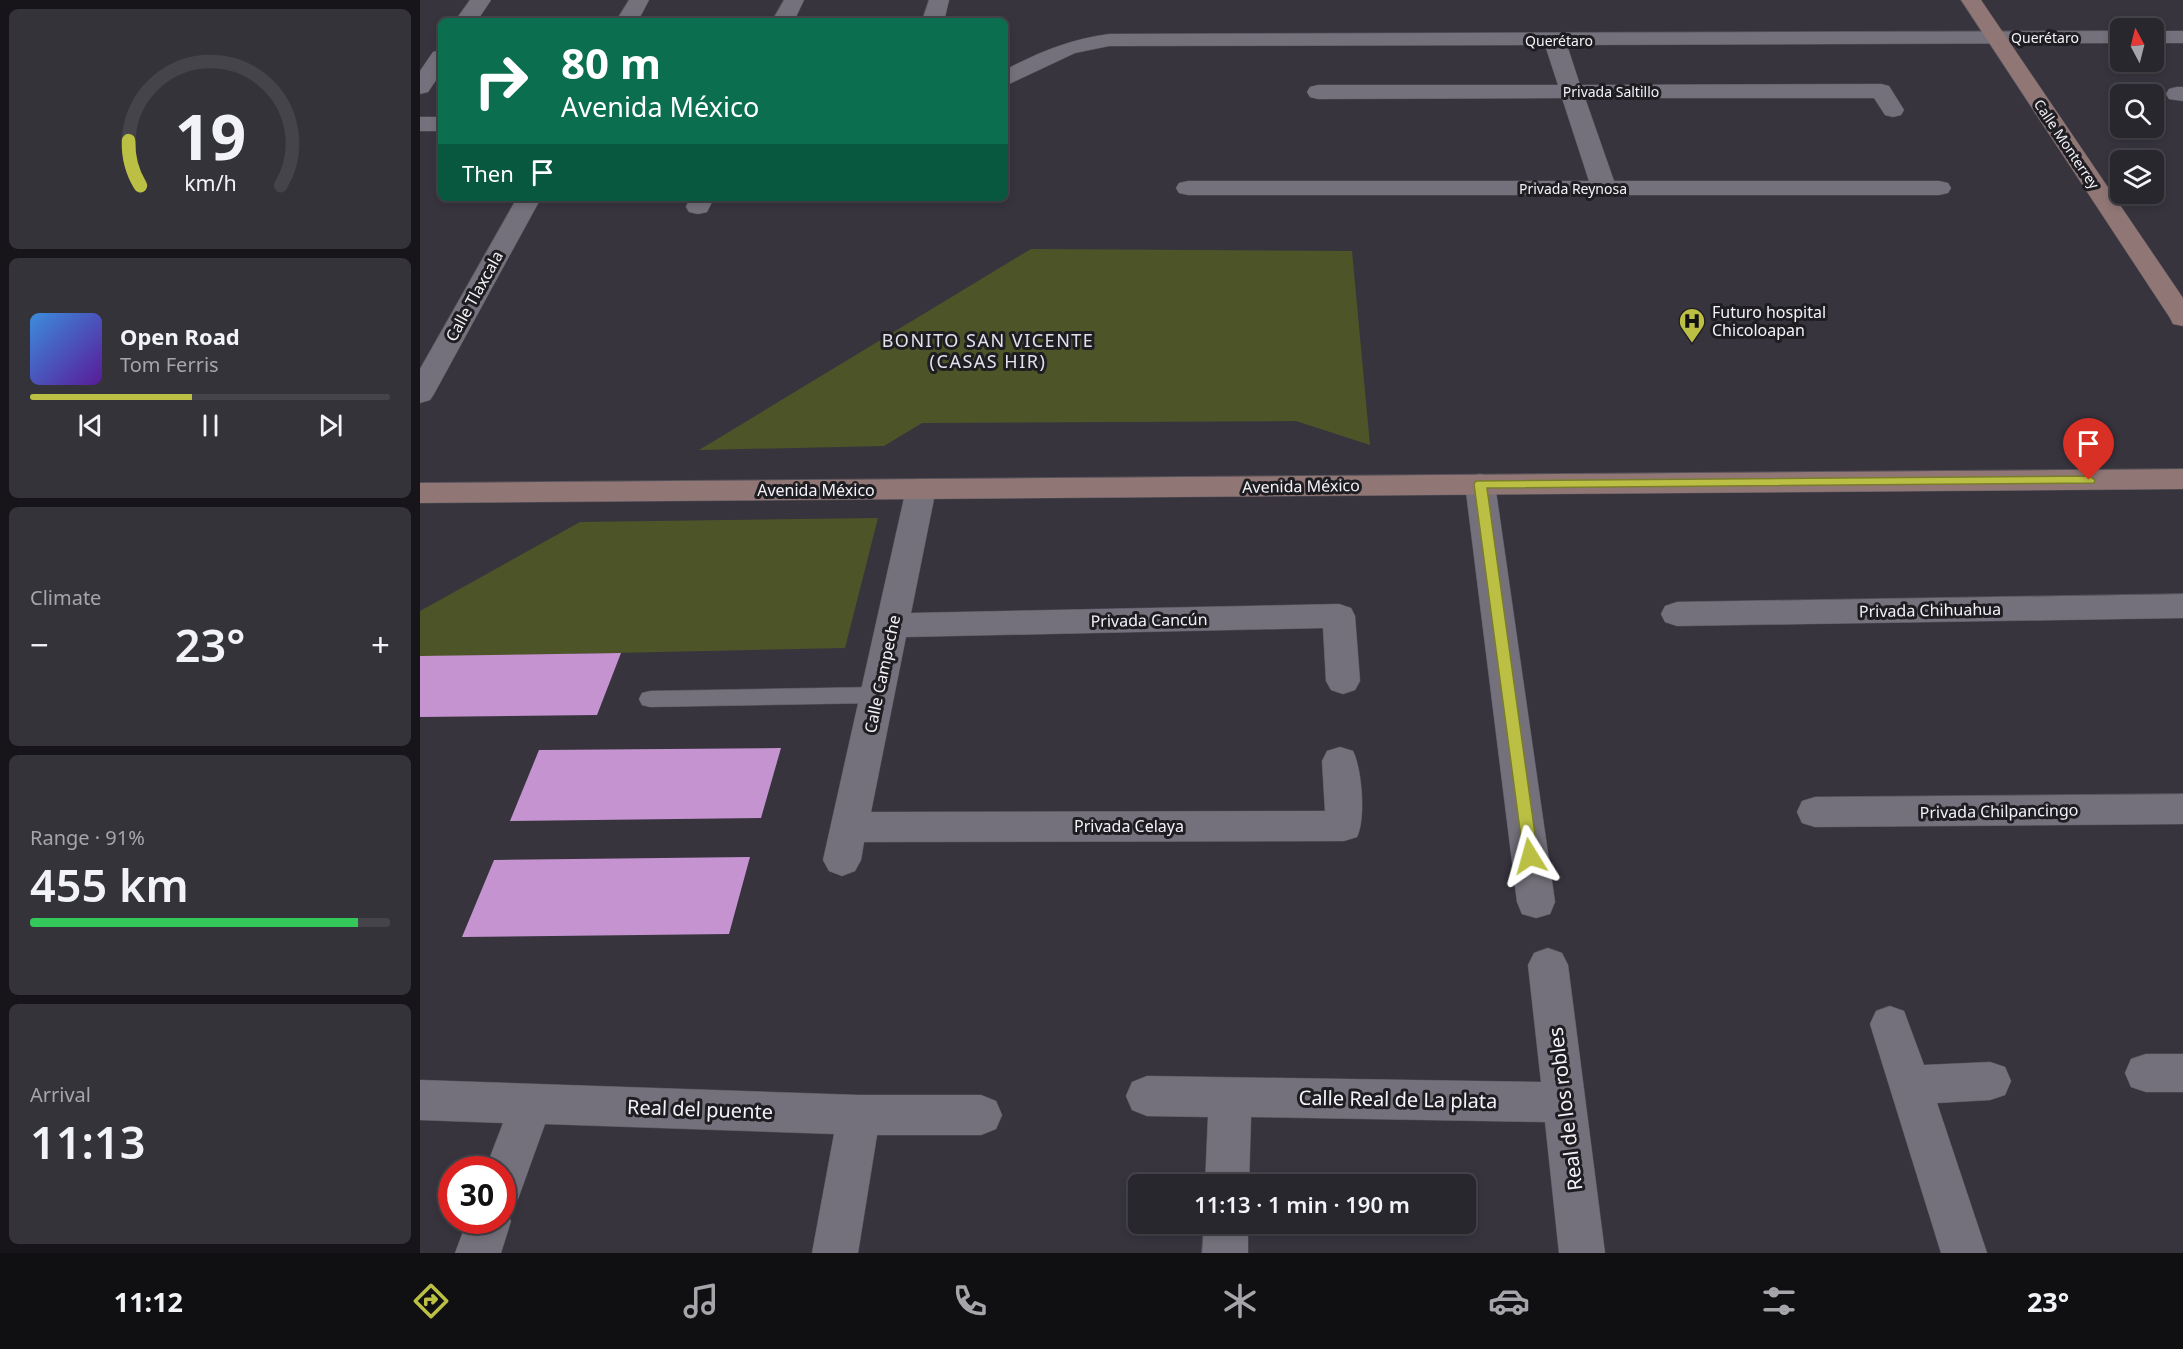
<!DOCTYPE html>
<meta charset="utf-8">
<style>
:root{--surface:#29272e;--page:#35333a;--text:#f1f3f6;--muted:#a5a5aa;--line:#45444a;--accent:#bbc044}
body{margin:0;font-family:"Noto Sans",sans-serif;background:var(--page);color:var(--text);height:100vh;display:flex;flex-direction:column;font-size:22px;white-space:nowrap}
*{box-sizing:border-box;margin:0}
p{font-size:20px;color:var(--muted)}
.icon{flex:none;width:33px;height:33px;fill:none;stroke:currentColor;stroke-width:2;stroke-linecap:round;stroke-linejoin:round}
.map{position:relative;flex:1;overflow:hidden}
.panel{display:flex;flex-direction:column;gap:9px;padding:9px;background:#171519;width:420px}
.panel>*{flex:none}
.banner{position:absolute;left:18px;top:18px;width:570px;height:183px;border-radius:9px;box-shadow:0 3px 9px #0003,0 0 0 2px var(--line);background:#0b6e4f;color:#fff;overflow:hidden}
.needle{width:39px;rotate:353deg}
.buttons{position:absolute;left:1690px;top:18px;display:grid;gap:12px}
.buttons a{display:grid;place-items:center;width:54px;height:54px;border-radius:9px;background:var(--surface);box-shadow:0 3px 9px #0003,0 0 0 2px var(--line);font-size:30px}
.speed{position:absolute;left:18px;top:1156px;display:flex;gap:12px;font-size:30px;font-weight:700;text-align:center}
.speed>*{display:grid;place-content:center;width:78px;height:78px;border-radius:50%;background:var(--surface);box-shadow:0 3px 9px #0003,0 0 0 2px var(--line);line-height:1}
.speed .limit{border:9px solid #d22;background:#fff;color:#111}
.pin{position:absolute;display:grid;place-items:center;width:51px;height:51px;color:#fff;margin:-62px -26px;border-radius:50% 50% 50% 0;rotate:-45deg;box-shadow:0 0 6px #0007}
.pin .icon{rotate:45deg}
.me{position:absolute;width:66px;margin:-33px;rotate:352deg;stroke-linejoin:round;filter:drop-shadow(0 0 4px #0008)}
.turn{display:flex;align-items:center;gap:21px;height:126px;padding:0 24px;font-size:27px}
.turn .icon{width:78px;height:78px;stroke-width:2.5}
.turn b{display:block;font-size:42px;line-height:51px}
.then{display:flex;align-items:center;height:57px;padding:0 24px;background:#0003;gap:12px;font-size:22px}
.big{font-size:45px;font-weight:600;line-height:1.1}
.panel .widget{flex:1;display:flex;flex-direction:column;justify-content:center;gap:9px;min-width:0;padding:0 21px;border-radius:9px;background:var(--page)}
.panel .dial{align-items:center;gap:0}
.dial svg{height:156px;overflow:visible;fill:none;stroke:var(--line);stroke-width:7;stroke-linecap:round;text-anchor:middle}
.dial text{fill:var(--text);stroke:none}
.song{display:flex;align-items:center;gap:18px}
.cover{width:72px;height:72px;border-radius:9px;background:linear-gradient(135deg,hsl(210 70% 55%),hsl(270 70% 35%))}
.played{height:6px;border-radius:3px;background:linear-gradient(90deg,var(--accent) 45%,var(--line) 45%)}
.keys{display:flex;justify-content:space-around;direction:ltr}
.heat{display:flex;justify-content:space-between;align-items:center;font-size:33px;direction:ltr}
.charge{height:9px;border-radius:4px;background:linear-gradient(90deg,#34c759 91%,var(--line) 0)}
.trip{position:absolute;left:708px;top:1174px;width:348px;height:60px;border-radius:9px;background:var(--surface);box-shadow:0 3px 9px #0003,0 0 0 2px var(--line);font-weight:600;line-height:60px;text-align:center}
.dock{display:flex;height:96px;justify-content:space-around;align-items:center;background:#101012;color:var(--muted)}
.dock .icon{width:42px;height:42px}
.dock .on{color:var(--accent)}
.dock b{font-size:27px;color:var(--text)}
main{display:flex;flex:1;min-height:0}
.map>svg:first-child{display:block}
</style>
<main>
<section class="panel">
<div class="widget dial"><svg viewBox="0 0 100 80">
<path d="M14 69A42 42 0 1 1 86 69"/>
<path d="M14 69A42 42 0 0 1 8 46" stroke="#bbc044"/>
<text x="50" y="56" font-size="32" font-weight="700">19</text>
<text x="50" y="72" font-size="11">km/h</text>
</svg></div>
<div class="widget">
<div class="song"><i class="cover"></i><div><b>Open Road</b><p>Tom Ferris</p></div></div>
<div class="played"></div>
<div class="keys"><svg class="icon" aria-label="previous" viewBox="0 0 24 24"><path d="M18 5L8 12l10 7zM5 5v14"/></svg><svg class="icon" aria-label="pause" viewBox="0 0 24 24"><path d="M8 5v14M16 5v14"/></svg><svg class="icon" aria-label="next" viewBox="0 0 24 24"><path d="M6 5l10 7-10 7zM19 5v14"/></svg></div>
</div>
<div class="widget"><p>Climate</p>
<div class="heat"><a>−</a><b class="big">23°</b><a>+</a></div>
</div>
<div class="widget"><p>Range · 91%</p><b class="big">455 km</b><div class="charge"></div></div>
<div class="widget"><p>Arrival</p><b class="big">11:13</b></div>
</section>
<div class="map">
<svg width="1763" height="1253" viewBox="0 0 1763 1253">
<rect width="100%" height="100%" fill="#37343e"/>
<path fill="#4d5528" d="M611,249L932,251L950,445L876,421L502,423L464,446L279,450Z
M458,518L425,648L0,657V611L160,522Z"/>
<path fill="#c693d1" d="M201,653L177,715L0,717V656Z
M361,748L341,818L90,821L119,750Z
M330,857L309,934L42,937L74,860Z"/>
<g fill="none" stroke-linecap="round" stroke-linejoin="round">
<g stroke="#56545c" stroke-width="1">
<path id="lane" d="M458,687L466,689L469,695L466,701L458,703L230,707L222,705L219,699L222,693L230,691Z"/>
</g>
<g stroke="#56545c" stroke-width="1">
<path id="street" d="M50,0H71L57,21H35Z
M209,0H229L218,21H196Z
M364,0H384L374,21H352Z
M509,0H529L524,21H502Z
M1701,31V43L1147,45L1160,85L1461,84L1469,86L1484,110L1481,115L1473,117L1465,115L1454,98H1165L1194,181H1519L1528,183L1531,188L1528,193L1519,195H768L759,193L756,188L759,183L768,181H1169L1142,98L898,99L890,97L887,92L890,87L898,85H1138L1125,45L689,46L655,53L585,86V70C619,52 651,39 689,34Z
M1734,31H1763V43H1734Z
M21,50V73L8,92L0,94V71L13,52Z
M1757,87H1763V101L1749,99L1746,94L1749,89Z
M0,117H21V131H0Z
M97,198H121L14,394L10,400L0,403V369Z
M270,198H294L287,212L278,214L269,212L266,207Z
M1060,474L1071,477L1075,484L1135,902L1130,914L1116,918L1102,914L1097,902L1045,484L1049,477Z
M501,479L512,482L516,489L491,613L919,604L931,608L935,616L940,681L935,690L923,694L911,690L906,681L903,628L486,637L451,812L905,811L902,761L907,751L920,747L933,751C942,769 946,819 937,837L924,841L444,842L441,860L435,871L422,876L409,871L403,860L486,489L490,482Z
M1763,594V618L1257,626L1245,622L1241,614L1245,606L1257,602Z
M1763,794V824L1395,827L1382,823L1377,812L1382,801L1395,797Z
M1128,948L1142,953L1148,965L1185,1253H1139L1125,1122L831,1117L829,1185H785L788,1117L727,1116L712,1110L706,1096L712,1082L727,1076L1121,1082L1108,965L1114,953Z
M1470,1006L1484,1011L1504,1065L1570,1062L1585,1067L1591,1081L1585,1095L1570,1100L1517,1103L1567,1253H1521L1450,1024L1456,1011Z
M1726,1054H1763V1092H1726L1711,1087L1705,1073L1711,1059Z
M0,1080L439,1095H561L576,1101L582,1115L576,1129L561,1135H457L438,1253H392L414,1134L125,1124L98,1199L83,1205L91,1221L81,1253H35L47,1221H82V1170H65L83,1123L0,1120Z
M784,1224H828V1253H782Z"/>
</g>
<g stroke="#56545c" stroke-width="1">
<path id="secondary" d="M1541,0H1561L1763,298V326L1753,324L1750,318Z
M1763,469V489L0,503V483Z"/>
</g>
<use href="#lane" fill="#74717c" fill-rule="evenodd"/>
<use href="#street" fill="#74717c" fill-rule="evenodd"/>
<use href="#secondary" fill="#907776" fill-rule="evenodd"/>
</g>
<path fill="#bbc044" stroke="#7a7d2c" stroke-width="1.5" d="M1669,476L1675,480L1674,483L1067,488L1118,856L1115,860L1110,862L1104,860L1054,484L1056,481Z"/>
<defs>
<g id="hospital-pin" transform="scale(1.35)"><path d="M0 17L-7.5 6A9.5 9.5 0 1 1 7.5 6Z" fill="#bbc044" stroke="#1e1d21"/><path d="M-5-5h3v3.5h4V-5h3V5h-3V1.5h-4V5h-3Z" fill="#111"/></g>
</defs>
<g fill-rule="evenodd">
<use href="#hospital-pin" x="1272" y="321"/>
</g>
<g text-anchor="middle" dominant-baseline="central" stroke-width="6" stroke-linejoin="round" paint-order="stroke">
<g font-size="14" fill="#f4f2f8" stroke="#1e1d21">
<text x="1625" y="37">Querétaro</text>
<text x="1139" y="40">Querétaro</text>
<text x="1191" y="91">Privada Saltillo</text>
<text transform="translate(1647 144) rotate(56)">Calle Monterrey</text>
<text x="1153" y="188">Privada Reynosa</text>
</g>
<g font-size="16" fill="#f4f2f8" stroke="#1e1d21">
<text transform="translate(54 296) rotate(-61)">Calle Tlaxcala</text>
<text transform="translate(881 486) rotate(-1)">Avenida México</text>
<text x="396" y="490">Avenida México</text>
<text transform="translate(1510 610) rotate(-1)">Privada Chihuahua</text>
<text transform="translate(729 620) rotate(-1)">Privada Cancún</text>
<text transform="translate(462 674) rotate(-78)">Calle Campeche</text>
<text transform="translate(1579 811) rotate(-1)">Privada Chilpancingo</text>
<text x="709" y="826">Privada Celaya</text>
</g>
<g font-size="16" fill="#f4f2f8" stroke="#1e1d21" text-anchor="start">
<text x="1292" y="312">Futuro hospital<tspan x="1292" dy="18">Chicoloapan</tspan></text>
</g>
<g font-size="18" letter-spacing="1.5" fill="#e3e0ec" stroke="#1e1d21">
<text x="568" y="340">BONITO SAN VICENTE<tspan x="568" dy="21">(CASAS HIR)</tspan></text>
</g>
<g font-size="20" fill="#f4f2f8" stroke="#1e1d21">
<text transform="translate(978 1099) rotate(1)">Calle Real de La plata</text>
<text transform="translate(280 1109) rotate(2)">Real del puente</text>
<text transform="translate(1145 1109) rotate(-97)">Real de los robles</text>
</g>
</g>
</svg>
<div class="buttons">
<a><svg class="needle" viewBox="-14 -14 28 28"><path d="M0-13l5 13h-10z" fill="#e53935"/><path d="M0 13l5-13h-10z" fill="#a5a5aa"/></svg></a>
<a><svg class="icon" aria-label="search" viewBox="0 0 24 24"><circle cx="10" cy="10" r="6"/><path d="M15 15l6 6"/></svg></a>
<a><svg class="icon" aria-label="layers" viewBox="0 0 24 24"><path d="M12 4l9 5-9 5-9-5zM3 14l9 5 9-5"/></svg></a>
</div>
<div class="speed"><div class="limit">30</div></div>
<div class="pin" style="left:1669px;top:480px;background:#d93025"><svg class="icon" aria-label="arrive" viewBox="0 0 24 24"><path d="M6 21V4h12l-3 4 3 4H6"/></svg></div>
<svg class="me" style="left:1110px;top:856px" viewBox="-20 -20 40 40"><path d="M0-17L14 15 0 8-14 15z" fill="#bbc044" stroke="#fff" stroke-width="4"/></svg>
<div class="trip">11:13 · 1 min · 190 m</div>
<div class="banner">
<div class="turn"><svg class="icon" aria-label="right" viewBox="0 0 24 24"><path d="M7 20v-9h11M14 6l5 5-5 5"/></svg><div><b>80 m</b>Avenida México</div></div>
<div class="then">Then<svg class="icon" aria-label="arrive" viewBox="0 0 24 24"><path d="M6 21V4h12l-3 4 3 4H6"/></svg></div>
</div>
</div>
</main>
<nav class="dock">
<b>11:12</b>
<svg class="icon on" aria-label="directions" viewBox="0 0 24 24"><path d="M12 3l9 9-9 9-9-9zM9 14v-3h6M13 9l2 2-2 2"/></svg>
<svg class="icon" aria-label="music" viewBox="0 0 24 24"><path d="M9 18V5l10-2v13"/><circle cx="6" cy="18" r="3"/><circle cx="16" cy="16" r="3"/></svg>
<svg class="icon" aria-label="phone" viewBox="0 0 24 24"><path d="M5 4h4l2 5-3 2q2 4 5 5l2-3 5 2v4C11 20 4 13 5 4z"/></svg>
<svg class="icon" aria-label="climate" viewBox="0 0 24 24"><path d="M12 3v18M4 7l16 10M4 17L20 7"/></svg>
<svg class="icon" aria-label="car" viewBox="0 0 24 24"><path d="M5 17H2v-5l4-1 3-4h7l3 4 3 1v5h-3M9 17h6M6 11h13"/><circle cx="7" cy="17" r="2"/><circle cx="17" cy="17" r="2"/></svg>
<svg class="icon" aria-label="filters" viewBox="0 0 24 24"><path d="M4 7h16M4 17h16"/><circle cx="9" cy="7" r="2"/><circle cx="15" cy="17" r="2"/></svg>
<b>23°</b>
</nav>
